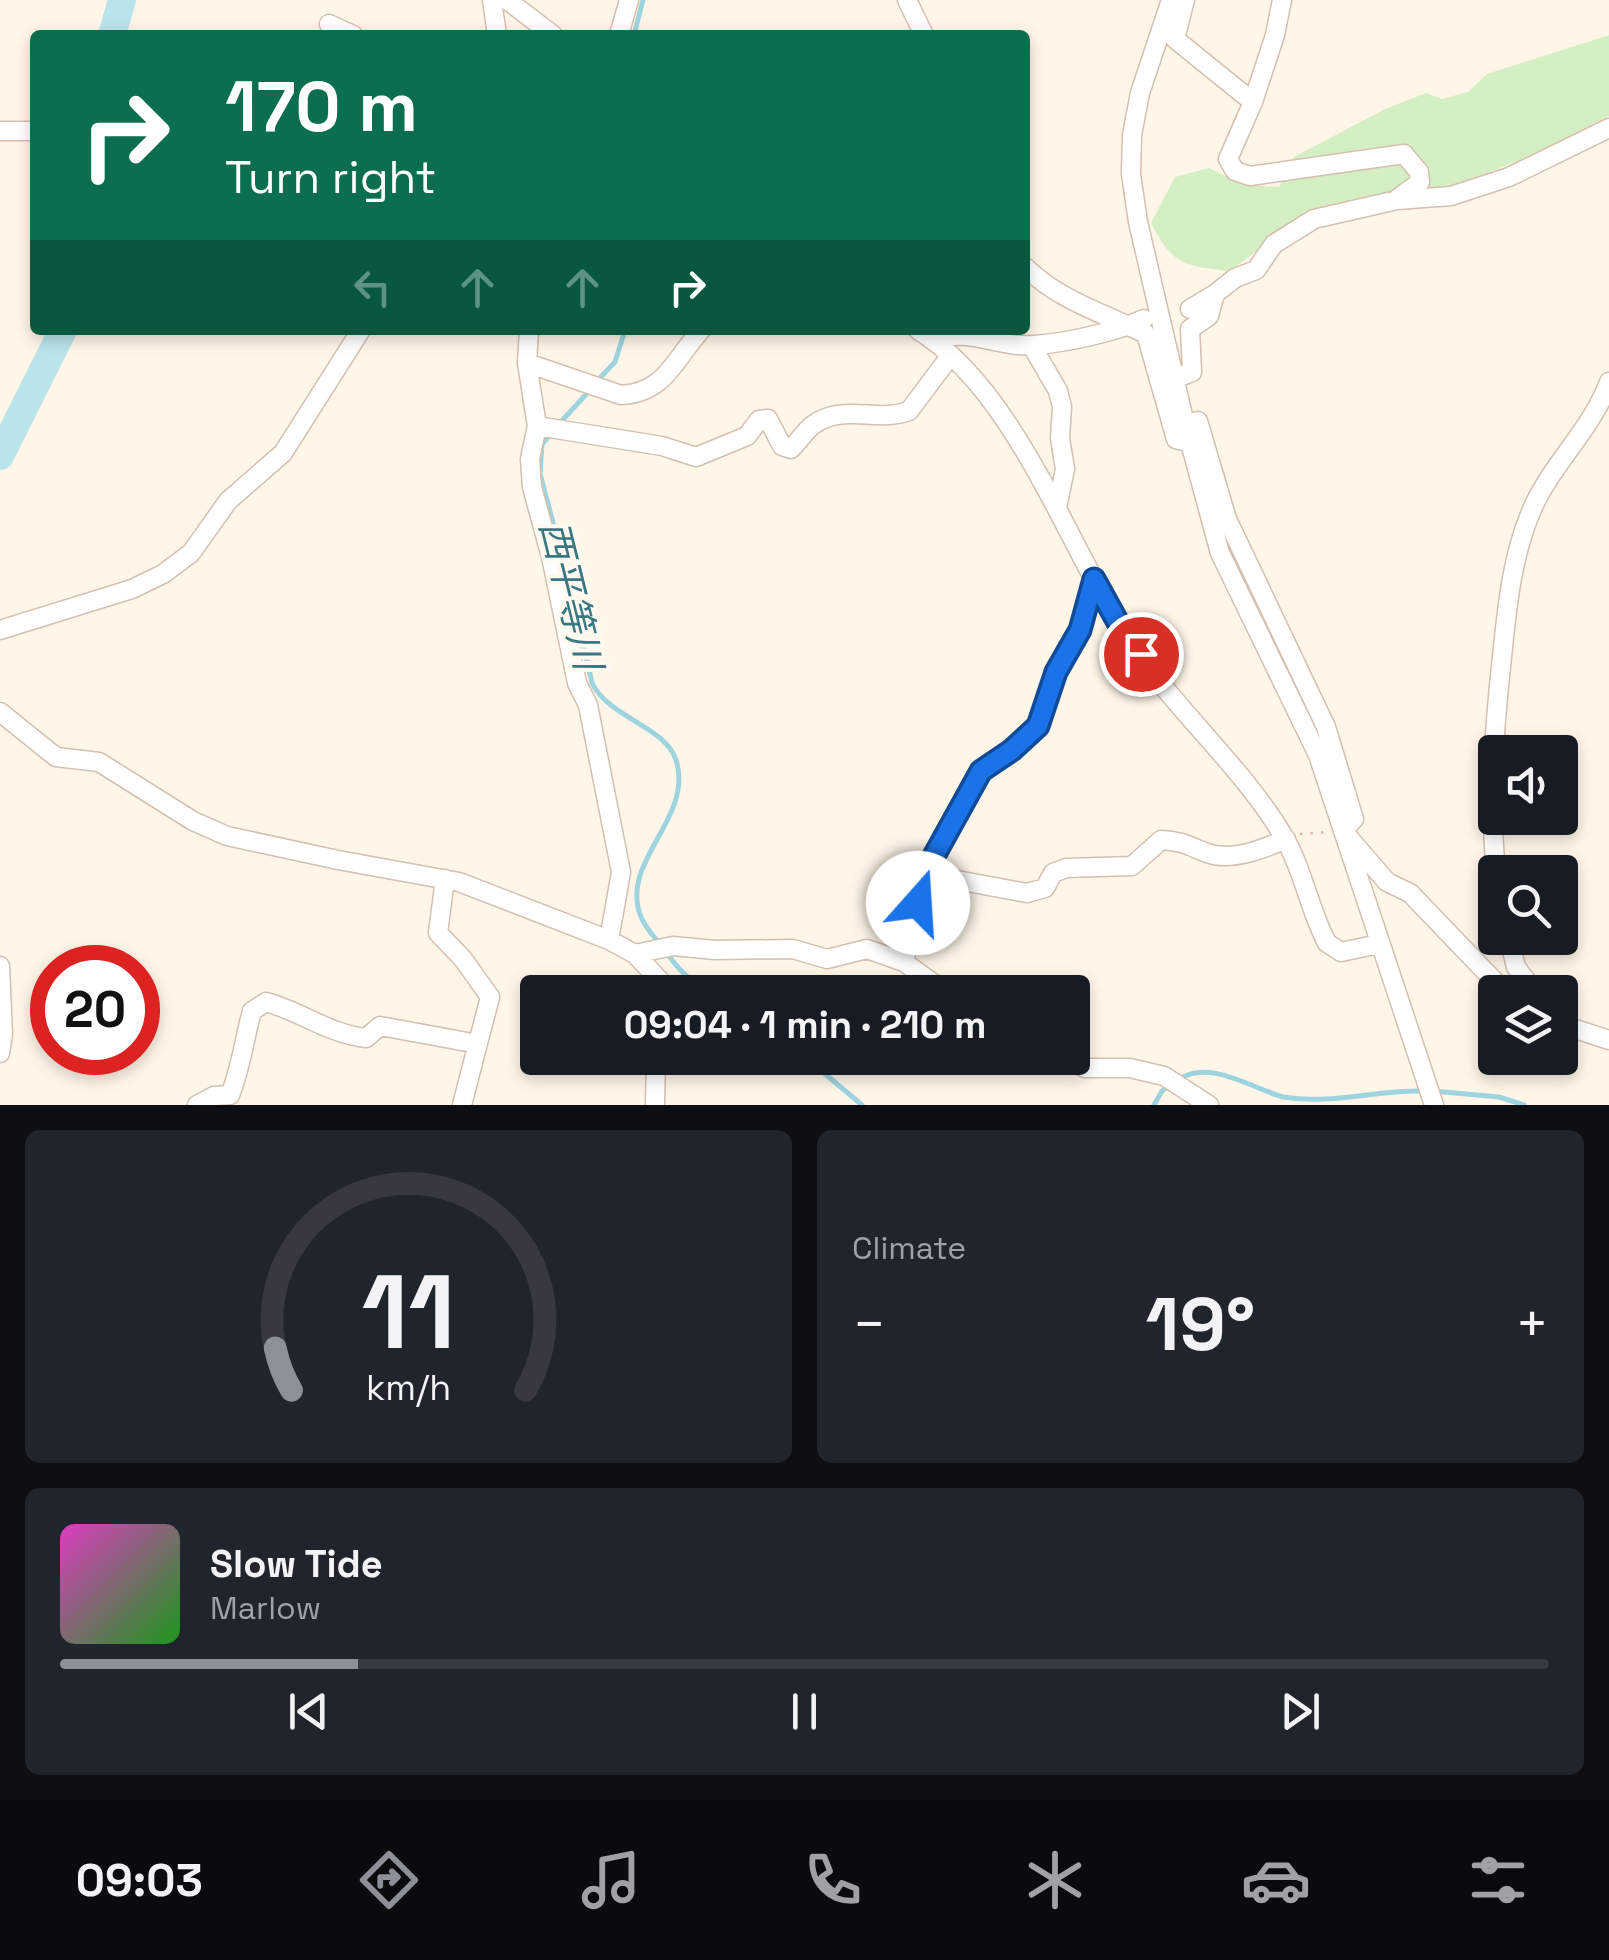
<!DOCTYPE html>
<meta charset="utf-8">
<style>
:root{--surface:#171b24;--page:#20242c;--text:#f1f3f6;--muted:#9ea1a6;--line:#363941;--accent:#8c9099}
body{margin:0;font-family:"Space Grotesk","Noto Sans JP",sans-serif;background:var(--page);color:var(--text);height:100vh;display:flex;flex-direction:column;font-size:38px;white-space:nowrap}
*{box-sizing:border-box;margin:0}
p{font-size:32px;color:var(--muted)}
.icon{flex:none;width:55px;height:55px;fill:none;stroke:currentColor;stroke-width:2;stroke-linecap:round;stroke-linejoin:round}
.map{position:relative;height:1105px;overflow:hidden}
.drawer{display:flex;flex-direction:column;gap:25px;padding:25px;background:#0d0f14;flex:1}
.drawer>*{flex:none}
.guide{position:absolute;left:30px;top:30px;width:1000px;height:305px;border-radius:10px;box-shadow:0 5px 15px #0003;background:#0b6e4f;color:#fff;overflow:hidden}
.controls{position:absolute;left:1478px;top:735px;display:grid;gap:20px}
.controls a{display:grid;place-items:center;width:100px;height:100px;border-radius:10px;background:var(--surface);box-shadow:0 5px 15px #0003;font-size:50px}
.speed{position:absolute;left:30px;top:945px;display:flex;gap:20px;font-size:50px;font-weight:700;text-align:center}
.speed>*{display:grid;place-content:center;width:130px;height:130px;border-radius:50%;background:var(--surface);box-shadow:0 5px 15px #0003;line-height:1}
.speed .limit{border:15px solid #d22;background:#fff;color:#111}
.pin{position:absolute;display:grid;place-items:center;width:85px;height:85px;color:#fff;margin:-42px;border:5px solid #fff;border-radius:50%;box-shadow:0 2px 10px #0007}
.me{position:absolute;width:110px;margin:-55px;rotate:19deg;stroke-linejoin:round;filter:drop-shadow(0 0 8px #0008)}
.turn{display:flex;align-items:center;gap:35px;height:210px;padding:0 30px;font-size:45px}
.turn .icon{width:130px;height:130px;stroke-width:2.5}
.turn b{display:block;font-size:70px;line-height:85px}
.lanes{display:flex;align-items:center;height:95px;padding:0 30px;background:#0003;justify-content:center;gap:50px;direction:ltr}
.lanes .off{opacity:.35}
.big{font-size:75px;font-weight:700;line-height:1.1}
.drawer .tile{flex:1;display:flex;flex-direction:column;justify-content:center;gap:15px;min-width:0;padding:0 35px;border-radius:15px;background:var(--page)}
.drawer .dial{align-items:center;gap:0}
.dial svg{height:260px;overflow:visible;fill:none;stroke:var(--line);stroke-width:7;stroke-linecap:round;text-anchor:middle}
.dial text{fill:var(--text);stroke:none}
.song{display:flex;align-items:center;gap:30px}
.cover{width:120px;height:120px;border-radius:15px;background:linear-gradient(135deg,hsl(310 70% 55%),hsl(120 70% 35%))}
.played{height:10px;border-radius:5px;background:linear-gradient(90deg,var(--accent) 20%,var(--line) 20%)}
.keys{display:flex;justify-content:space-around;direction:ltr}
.heat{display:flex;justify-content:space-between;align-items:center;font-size:55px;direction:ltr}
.drawer .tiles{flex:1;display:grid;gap:25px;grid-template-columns:1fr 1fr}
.tile:last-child{grid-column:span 2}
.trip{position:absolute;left:520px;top:975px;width:570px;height:100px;border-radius:10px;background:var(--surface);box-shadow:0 5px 15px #0003;font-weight:700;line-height:100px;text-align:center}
.tabs{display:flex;height:160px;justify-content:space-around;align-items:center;background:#090b0e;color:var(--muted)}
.tabs .icon{width:70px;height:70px}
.tabs .selected{color:var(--accent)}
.tabs b{font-size:45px;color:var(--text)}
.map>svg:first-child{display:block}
</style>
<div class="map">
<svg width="1609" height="1105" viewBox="0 0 1609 1105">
<rect width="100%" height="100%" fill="#fff6e8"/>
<path fill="#d5efc4" d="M1609,35V116L1518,161L1445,189L1385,195L1267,244L1229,271C1185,266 1172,265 1151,223L1175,177L1209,168L1243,185L1279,187L1294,157L1385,109L1426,93L1442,99L1468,92L1487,74Z"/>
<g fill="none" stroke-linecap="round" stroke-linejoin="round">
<path stroke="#9ed4df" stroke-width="5" d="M634,35L643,0
M598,380L615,362L625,330
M558,425L591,389
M551,434L542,444L540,474L570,586L592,683C609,718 665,726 676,760C695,819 616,863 642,919C646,928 654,937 660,944C675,965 686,979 708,992
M806,1058L862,1105
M1180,1079C1209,1059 1254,1089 1283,1097C1331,1105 1375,1090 1422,1091
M1433,1091L1499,1097L1524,1105
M1154,1105L1162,1091L1171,1085"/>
<path stroke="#b9e4eb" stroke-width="28" d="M112,35L122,0
M0,456L63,330"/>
<g stroke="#d5bfae" stroke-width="21">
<path id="minor" d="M492,0L497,35
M507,0L553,35
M907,0L924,35
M1171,0L1140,93L1132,135L1131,174L1138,222L1185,424L1220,553L1318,755L1434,1105
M1185,0L1175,39L1253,102L1228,159L1235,171L1250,176L1404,154L1419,172L1420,182L1397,199
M329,24L353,35
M619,35L629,0
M1253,102L1275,35L1282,0
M0,131H35
M1025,267C1060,301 1103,313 1146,334L1176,439L1187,442
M1190,309L1215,294L1235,278L1256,270L1274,244L1314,219L1397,200L1451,196L1509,177L1609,128
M529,330L527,363L537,426L530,459L532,487L551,557L577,683L588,705L621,872L609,940
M918,330C1014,389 1066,541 1125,634C1171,707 1240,763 1284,837C1303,869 1309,909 1327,943L1341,952L1379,944
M932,340C971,327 997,348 1034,345C1066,343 1115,332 1144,319
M1032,346L1058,391L1062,407L1060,438L1065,469L1057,508
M527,363L621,395C665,393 674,360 701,330
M1174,379L1192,372L1190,329L1209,316L1215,294
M1185,424L1198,421L1227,519L1326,727L1354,819L1343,831L1387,882L1410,893L1505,992
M537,426L662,446L696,457L747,436L759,420L768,419L782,446L791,449C798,442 805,431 813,425C842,403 877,423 909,411L951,355
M0,630L132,589L163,574L191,553L228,501L283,453L361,330
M0,712L56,757L99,762L193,821L227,836L338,860L459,882L609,940L635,954L673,946L715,950L793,949L827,959L867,949L904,962L945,992
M1496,872C1489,800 1494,730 1502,657C1507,607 1512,554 1533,507C1553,463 1593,427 1609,382
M924,874L1027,893L1045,888L1053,873L1066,868L1132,866L1161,840C1182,841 1189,846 1207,853C1232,862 1263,849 1286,839
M445,879L438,933L463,959L490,997L462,1105
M1509,938L1516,967L1535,992
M635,954L662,983L660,992
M904,962L924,874L981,771L1012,750L1038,726L1057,672L1080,630L1094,579
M0,966L3,1034L0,1053
M1560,1024L1609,1040
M1063,1058L1085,1068H1130L1164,1076L1209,1105
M197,1105L214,1096L230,1095C241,1068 244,1040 252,1011L266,1002C300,1011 329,1034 366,1038L380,1026L478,1044
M655,1105L656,1058"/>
</g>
<path stroke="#ddb79e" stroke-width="2.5" stroke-dasharray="2.5 8" stroke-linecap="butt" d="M1300,834L1326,832"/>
<use href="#minor" stroke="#fff" stroke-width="18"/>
</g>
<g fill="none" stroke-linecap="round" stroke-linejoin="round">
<g stroke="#114b97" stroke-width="25">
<path id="route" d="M918,903L924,874L981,771L1012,750L1038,726L1056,672L1080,630L1094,579L1126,637L1141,654"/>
</g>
<use href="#route" stroke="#1a73e8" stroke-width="18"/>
</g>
<g text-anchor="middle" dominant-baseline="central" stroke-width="8" stroke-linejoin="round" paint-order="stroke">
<g font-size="38" font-style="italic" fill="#397783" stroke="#fff9f0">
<text transform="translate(571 595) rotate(76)">西平等川</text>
</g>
</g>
</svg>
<div class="controls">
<a><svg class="icon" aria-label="sound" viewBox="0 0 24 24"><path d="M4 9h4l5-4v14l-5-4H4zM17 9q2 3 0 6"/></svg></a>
<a><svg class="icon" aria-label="search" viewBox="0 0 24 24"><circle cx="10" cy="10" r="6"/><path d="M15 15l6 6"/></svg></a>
<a><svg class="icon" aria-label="layers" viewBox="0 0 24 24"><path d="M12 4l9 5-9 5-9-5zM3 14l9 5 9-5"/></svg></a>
</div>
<div class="speed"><div class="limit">20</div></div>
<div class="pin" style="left:1141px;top:654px;background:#d93025"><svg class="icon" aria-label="arrive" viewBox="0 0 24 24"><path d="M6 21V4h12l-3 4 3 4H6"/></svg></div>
<svg class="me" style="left:918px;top:903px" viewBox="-20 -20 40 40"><circle r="19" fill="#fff"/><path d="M0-13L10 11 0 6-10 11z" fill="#1a73e8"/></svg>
<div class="trip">09:04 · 1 min · 210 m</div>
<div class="guide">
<div class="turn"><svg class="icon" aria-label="right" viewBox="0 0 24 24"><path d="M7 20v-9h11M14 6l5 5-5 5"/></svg><div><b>170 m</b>Turn right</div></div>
<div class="lanes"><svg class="icon off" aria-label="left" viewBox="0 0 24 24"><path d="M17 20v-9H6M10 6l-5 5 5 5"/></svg><svg class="icon off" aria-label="ahead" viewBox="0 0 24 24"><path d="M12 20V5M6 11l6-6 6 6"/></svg><svg class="icon off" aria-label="ahead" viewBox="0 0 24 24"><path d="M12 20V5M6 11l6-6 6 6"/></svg><svg class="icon" aria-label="right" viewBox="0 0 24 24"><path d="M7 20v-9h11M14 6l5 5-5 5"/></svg></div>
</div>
</div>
<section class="drawer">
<div class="tiles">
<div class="tile dial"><svg viewBox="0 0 100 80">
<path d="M14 69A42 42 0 1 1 86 69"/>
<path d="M14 69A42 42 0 0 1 9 56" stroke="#8c9099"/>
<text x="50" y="56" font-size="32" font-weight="700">11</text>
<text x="50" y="72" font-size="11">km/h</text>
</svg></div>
<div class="tile"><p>Climate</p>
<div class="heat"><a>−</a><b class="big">19°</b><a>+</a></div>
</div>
<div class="tile">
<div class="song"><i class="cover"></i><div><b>Slow Tide</b><p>Marlow</p></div></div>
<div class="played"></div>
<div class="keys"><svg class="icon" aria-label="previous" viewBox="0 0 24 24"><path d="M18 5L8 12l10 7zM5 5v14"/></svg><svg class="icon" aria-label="pause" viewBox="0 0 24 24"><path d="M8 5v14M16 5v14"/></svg><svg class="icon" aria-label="next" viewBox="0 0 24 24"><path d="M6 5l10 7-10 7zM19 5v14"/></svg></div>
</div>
</div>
</section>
<nav class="tabs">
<b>09:03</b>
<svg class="icon selected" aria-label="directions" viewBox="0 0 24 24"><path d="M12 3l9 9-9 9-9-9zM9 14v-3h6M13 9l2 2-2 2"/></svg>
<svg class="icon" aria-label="music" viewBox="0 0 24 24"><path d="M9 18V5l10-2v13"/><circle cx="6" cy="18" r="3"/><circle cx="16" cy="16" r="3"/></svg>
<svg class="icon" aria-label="phone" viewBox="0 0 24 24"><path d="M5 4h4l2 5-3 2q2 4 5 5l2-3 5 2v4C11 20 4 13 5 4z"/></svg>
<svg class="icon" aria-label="climate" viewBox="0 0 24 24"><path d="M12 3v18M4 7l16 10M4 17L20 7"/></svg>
<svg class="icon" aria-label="car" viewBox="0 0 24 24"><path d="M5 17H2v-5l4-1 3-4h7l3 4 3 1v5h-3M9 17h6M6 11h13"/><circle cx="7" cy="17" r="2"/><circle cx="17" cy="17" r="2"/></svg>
<svg class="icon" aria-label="filters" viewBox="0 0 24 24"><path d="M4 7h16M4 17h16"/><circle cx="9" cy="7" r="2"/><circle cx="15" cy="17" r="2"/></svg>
</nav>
